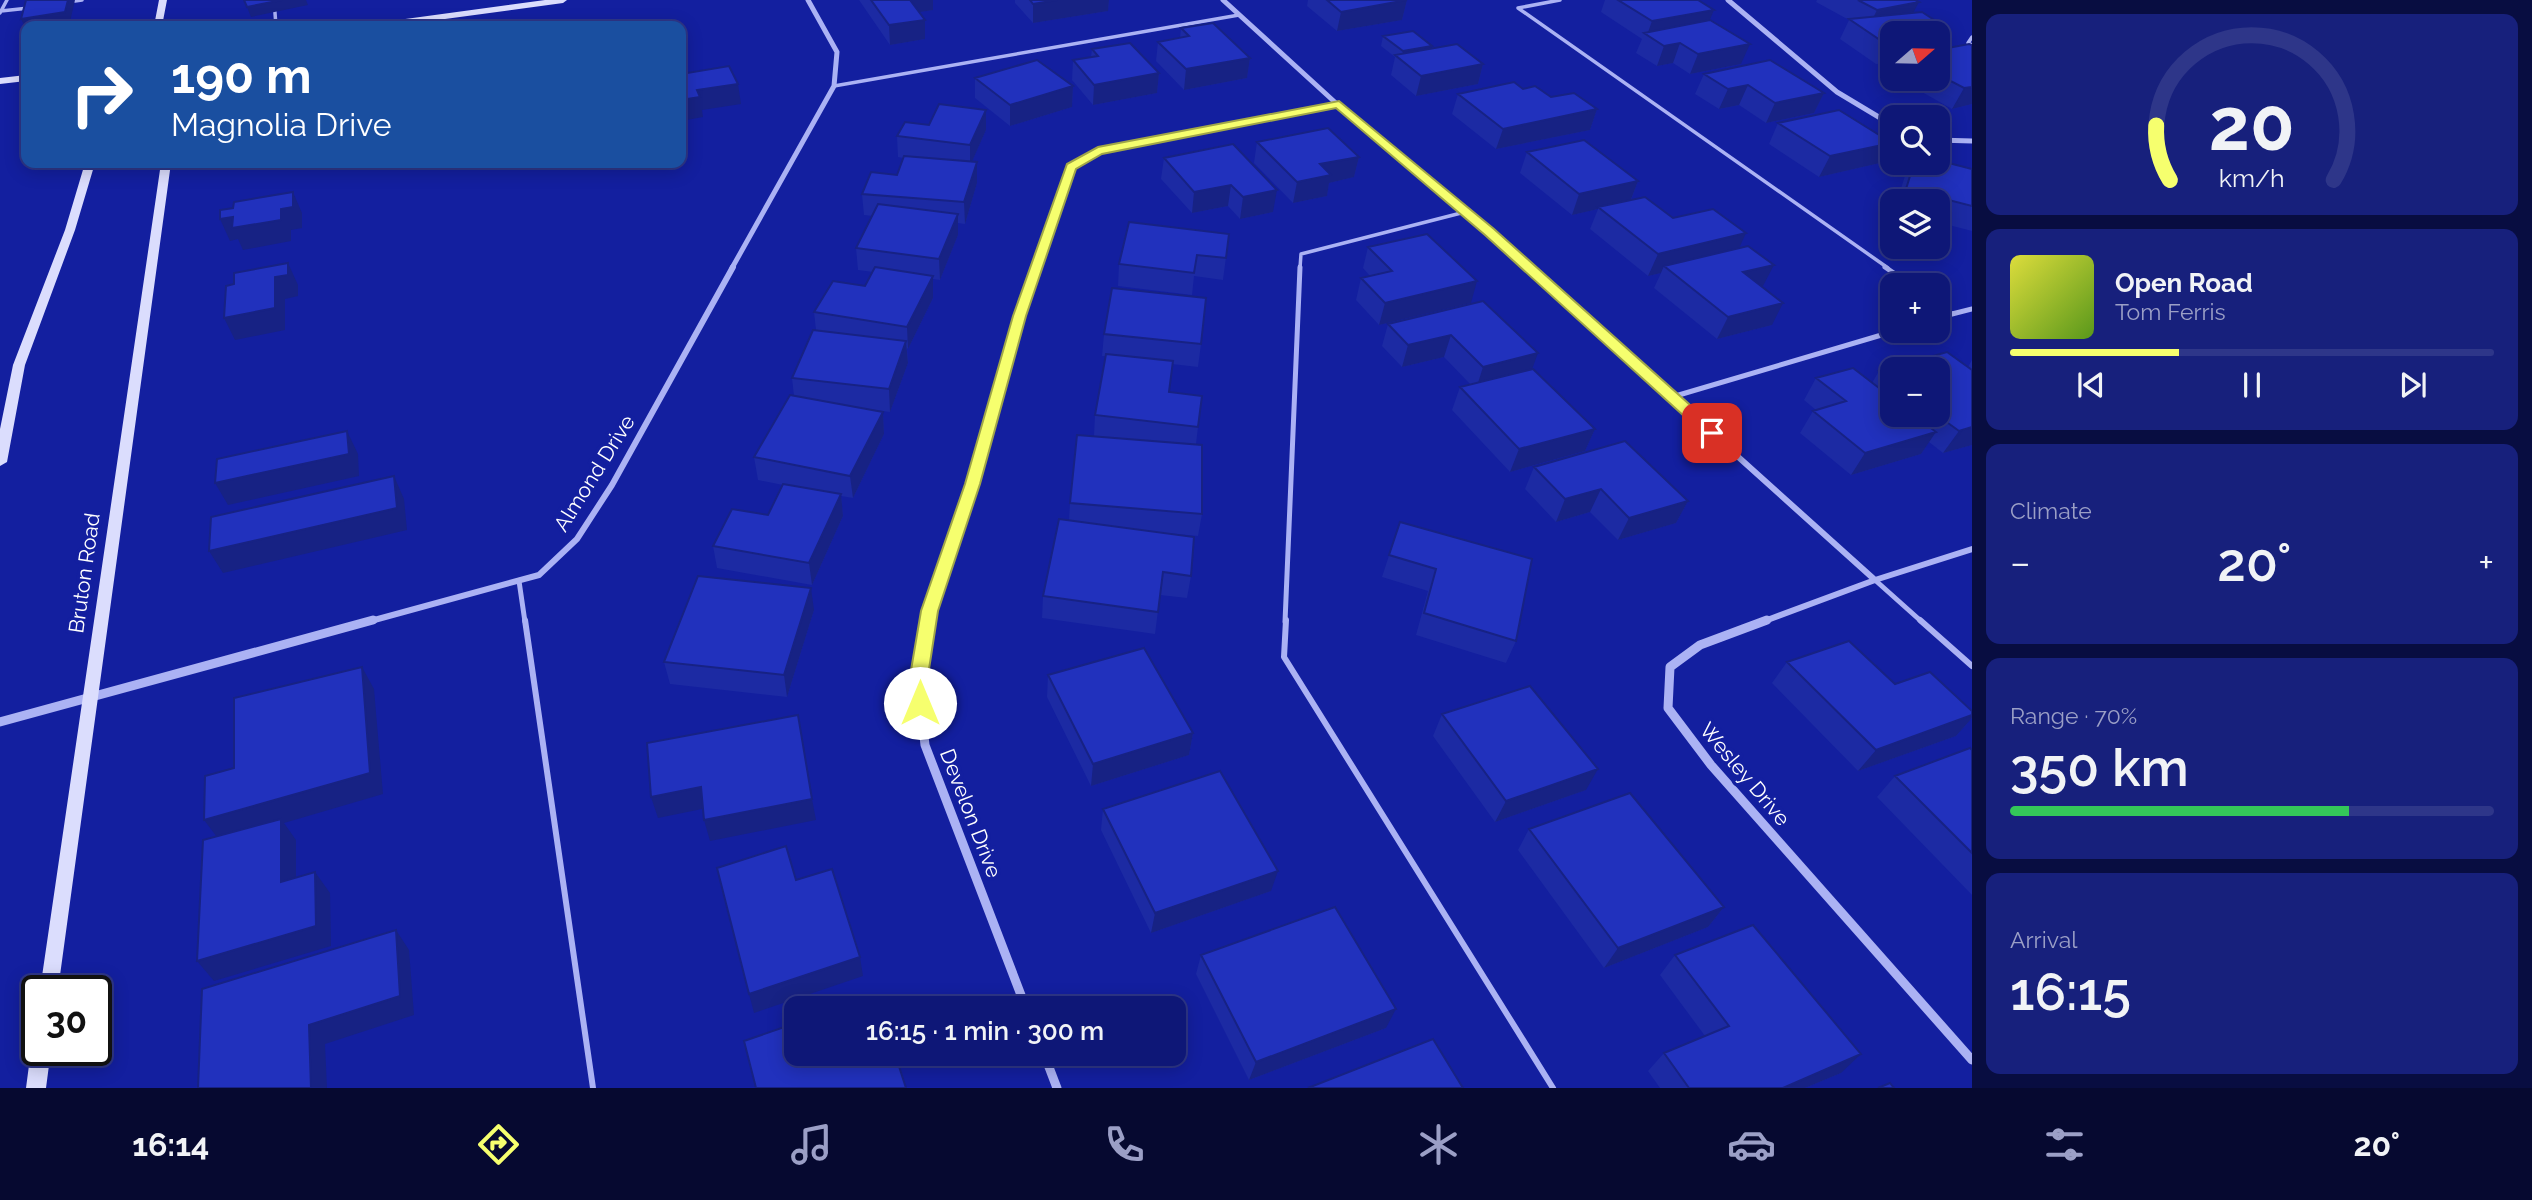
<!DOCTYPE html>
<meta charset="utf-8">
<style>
:root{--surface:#0e1777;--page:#17207c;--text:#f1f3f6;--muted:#9b9fc6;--line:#2e3689;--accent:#f6ff6e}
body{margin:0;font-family:Raleway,sans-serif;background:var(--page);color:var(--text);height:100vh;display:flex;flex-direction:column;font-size:26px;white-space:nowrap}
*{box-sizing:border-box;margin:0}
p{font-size:23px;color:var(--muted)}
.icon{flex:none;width:38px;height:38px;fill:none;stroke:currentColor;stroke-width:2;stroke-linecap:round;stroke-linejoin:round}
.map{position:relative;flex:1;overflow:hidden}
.details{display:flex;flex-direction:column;gap:14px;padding:14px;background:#080d41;width:560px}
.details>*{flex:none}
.hud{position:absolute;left:21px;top:21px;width:665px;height:147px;border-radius:14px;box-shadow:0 4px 18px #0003,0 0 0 2px var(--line);background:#1a4fa0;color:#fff;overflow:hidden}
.needle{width:46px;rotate:70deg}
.buttons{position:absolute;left:1880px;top:21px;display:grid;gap:14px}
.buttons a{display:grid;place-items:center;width:70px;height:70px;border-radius:14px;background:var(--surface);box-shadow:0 4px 18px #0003,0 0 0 2px var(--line);font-size:35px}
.speed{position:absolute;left:21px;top:975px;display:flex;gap:14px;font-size:35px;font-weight:700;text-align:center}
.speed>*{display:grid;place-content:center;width:91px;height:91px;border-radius:50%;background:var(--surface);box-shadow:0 4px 18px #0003,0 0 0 2px var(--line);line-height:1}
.speed .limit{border:4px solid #111;border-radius:10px;background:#fff;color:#111}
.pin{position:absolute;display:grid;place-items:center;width:60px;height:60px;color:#fff;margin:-30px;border-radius:14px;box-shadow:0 4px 10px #0006}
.me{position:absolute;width:77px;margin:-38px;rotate:0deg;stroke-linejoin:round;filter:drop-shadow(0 0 5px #0008)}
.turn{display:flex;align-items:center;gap:24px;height:147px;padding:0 35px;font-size:32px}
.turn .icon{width:91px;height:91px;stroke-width:2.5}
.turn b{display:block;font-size:49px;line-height:60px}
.big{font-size:52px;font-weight:600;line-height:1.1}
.details .tile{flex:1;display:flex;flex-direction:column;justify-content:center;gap:10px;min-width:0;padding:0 24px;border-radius:14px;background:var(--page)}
.details .dial{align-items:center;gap:0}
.dial svg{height:182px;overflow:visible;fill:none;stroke:var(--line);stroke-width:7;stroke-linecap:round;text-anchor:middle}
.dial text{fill:var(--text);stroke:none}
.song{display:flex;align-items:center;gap:21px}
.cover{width:84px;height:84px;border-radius:10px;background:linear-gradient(135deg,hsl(60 70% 55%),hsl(90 70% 35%))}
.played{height:7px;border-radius:4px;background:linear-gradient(90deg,var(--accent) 35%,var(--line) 35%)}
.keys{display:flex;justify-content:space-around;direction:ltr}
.heat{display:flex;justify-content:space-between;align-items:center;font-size:38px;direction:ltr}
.charge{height:10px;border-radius:5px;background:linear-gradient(90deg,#34c759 70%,var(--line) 0)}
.trip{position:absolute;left:784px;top:996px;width:402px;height:70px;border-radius:14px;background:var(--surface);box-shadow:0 4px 18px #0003,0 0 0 2px var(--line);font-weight:600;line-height:70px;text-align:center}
.tabs{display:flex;height:112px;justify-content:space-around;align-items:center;background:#060930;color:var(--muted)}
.tabs .icon{width:49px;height:49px}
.tabs .active{color:var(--accent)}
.tabs b{font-size:32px;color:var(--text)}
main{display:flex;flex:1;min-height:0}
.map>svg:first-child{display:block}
</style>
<main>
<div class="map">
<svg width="1972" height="1088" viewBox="0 0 1972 1088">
<rect width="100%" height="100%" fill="#131f9f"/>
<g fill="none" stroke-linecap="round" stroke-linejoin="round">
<path stroke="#abb2f4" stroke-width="3.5" d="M274,0L276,26
M1560,0L1518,8L1888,268
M75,1L82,0
M1,11L29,8
M0,13L7,0
M1972,37L1968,43L1972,45
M834,86L1239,15
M1300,268L1301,254L1465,212"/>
<path stroke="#abb2f4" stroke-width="5" d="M1885,267L1911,285
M1937,304L1952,314L1937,318
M1952,314L1972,309
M1672,397L1895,331
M1875,580L1922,622
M519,581L525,622
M1285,622L1300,267"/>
<path stroke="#abb2f4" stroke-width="6" d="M525,620L593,1088
M1286,620L1284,657L1553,1088
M1920,620L1972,666"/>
<path stroke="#abb2f4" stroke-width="5" d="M1223,0L1338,105L1529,268
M1728,0L1837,92L1892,125
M1937,140L1972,141
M732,268L834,86L837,52L808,0
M1036,268L1071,167L1099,151L1338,105"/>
<path stroke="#abb2f4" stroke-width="6" d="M1527,267L1875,580
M367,622L539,575L577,539L612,485L733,267
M927,622L973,484L1020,316L1037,267
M1762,622L1875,580L1972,549"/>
<path stroke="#abb2f4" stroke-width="9" d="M928,620L918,682L925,745L1026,1008
M1767,620L1700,645L1670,667L1668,708L1711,765L1972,1060
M0,722L373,620
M1044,1054L1057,1088"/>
<path fill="#dbddfd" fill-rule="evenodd" d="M159,0H167L162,26H154Z
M545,0H567L563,3L393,26H372L376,23Z
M26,75V81L0,84V78Z
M85,163H95L75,230L25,365L7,462L0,466V429L13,365L65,230Z
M161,163H171L58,990H40Z
M37,1042V1050H51L46,1088H26L31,1050Z"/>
</g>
<path fill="#1c2aa3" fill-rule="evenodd" d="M859,0H933V10L919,12L925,39L890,45Z
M1015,0H1109L1108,11L1033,23L1015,3Z
M1308,0H1407L1402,20L1337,31L1307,6Z
M1605,0H1698L1714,10L1709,20L1741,64L1690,74L1673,63L1657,66L1636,53L1642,39L1601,12Z
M1817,0H1915L1914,13L1945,27L1937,44V33H1892V63L1876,64L1840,39L1849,20L1816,2Z
M1181,28L1250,58L1247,78L1184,90L1156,61L1158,42L1180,38Z
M1383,36L1483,64L1478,84L1416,96L1391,75L1395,57L1381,46Z
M1972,45V104L1952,109L1899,79H1937V50Z
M1092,49L1159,73L1157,93L1093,105L1072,80L1073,60L1091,57Z
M1704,74L1824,93L1814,113L1766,123L1739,105L1719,109L1695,94Z
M975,78L1073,86L1072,107L1010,126L975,98Z
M1523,89L1551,97L1597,109L1590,130L1496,149L1452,114L1458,94Z
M1778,123L1892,143L1880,163L1819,177L1769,144Z
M929,125L986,130L972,161L977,183L965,224L958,223V235L940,280L933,279V298L908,349L907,348L908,363L890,412L862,408L883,412L884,434L853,498L841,496L843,516L812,585L717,568L713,546L768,515L783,485L758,480L754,457L794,396L792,378L816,330L814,312L865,286L873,272L858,270L856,248L873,216L864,215L862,194L897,175L903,158L898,157L897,136Z
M1257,142L1359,157L1354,177L1329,183L1327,196L1293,203L1254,163Z
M1233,144L1273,212L1240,219L1228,206L1192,213L1161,179L1164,158Z
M1527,152L1638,181L1631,200L1739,248L1763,286L1762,287L1772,325L1717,339L1654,288L1661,273L1648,276L1590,229L1598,209L1572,215L1520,173Z
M1912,163H1937L1972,169V231L1937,222V201H1897L1905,176Z
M1229,234L1223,280L1194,276L1192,295L1118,286L1119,264Z
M1368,247L1471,303L1379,325L1356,300L1361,278L1370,276L1363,268Z
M1483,301L1532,369L1595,429L1585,451L1510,472L1452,410L1460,387L1471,385L1444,357L1402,367L1382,346L1388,324Z
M1104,334L1201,344L1198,367L1172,364L1169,392L1198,427L1196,444L1202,514L1198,536L1167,533L1191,576L1187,598L1160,595L1155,634L1042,618L1043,596L1069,520L1070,503L1094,436L1095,415L1106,356H1102Z
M1947,352L1968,367L1972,360V445L1943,453L1929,442L1921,454L1851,475L1800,433L1813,411L1816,410L1804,400L1816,378L1853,368L1872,383L1879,371ZM1892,369H1937V415H1892Z
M1534,467L1688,501L1676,523L1618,540L1590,512L1556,522L1525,489Z
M1400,522L1516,641L1506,663L1416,635L1428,591L1382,577Z
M814,610L787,697L670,684L664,662Z
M1787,662L1895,684L1972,711V718L1956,736L1858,771L1772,683Z
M1048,675L1193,733L1189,755L1091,786L1047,697Z
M1442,714L1586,790L1495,822L1433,736Z
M1972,750V895L1877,797L1895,776Z
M1103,809L1271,891L1151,933L1101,830Z
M1529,829L1724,907L1708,927L1604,968L1518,850Z
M1201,955L1386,1028L1249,1080L1196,974Z
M1675,955L1841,1073L1805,1088H1660L1648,1071L1664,1053L1705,1036L1660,975Z"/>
<path fill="#172284" d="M68,0H75L70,22L43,26H26V29L21,19Z
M282,0H306L308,5L251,17L247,7Z
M906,0H933V10L907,14Z
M1057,0H1109L1108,11L1033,23V4Z
M1407,0L1402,20L1337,31L1341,12Z
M1919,2L1909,21L1867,30L1877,10Z
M1714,10L1706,29L1647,35L1652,21Z
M925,20V39L890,45L889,25Z
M1680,43L1673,63L1657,66L1664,46Z
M1750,44L1741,64L1690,74L1698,54Z
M1432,46L1430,56L1401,60L1403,51Z
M1250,58L1247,78L1184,90L1186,69Z
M1483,64L1478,84L1416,96L1421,76Z
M1159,73L1157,93L1093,105L1094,85Z
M738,84L741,104L702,110L703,117L681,121V100L697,90Z
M1748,85L1739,105L1719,109L1728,89Z
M1073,86L1072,107L1010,126V105Z
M1972,87V104L1952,109L1964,88Z
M1824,93L1814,113L1766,123L1775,103Z
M1597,109L1590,130L1496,149L1503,129Z
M986,110V130L970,166V145Z
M1892,143L1880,163L1819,177L1830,156Z
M1359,157L1354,177L1329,183L1327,196L1293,203L1297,182L1320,164Z
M977,162V183L965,224L964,202Z
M1638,181L1630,202L1598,207V209L1572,215L1579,194Z
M1231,185L1228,206L1192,213L1194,192Z
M1277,190L1273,212L1240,219L1243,197Z
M293,192L302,213V228L291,230V241L243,250L238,239L230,241L220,219L281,209Z
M958,214V235L940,280L939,259Z
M1746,233L1736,255L1664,266L1661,273L1648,276L1658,254Z
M288,263L298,285V296L285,299V330L235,340L224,318L275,277Z
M1774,265L1763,286L1732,294L1743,272Z
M933,276V298L908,349L907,327Z
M1477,281L1471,303L1379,325L1385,303Z
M1783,303L1772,325L1717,339L1728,317Z
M1451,335L1444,357L1402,367L1408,345Z
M906,341L908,363L890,412L889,389Z
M1538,353L1530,375L1476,389L1483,367Z
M883,412L884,434L853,498L850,476Z
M1972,427V445L1943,453L1959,431Z
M1595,429L1585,451L1510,472L1519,449Z
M347,431L358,454L359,476L228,505L215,483Z
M1936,432L1921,454L1851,475L1865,453Z
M394,476L404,499L407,530L223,573L209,551Z
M1601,489L1590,512L1556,522L1565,499Z
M841,494L843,516L812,585L809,563Z
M1688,501L1676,523L1618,540L1629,518Z
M811,588L814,610L787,697L784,675Z
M362,667L374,689L383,794L284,823L296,840V903L281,882L220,841L204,820Z
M1972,715V718L1956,736L1858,771L1876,750Z
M1193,733L1189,755L1091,786L1093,764Z
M1598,769L1586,790L1495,822L1506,801Z
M701,787L707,808L658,818L651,797Z
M812,799L816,820L710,841L704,820Z
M1278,871L1271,891L1151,933L1155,913Z
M315,872L330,893L331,946L214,981L197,961Z
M1724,907L1708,927L1604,968L1618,948Z
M396,930L409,950L414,1015L325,1044L327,1088H311L309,1025Z
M860,957L863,976L754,1013L749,994Z
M1396,1009L1386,1028L1249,1080L1256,1062Z
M1861,1054L1841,1073L1805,1088H1783Z"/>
<path fill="#2131bd" stroke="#172284" stroke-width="2" d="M26,0H68L65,12L21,19Z
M244,0H282L247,7Z
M871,0H910L925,20L889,25Z
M1030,0H1057L1033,4Z
M1327,0H1407L1341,12Z
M1618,0H1698L1714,10L1652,21Z
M1858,0H1915L1919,2L1877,10Z
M1922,12L1945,27L1925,29L1932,33H1892V44H1886L1849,19Z
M1710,20L1750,44L1698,54L1680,43L1664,46L1644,33Z
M1213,23L1250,58L1186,69L1158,42L1189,36L1181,28Z
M1413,31L1432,46L1403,51L1383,36Z
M1130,43L1159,73L1094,85L1073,60L1098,56L1092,49Z
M1457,44L1483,64L1421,76L1395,55Z
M1969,44L1972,45V87L1964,88L1937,74V50Z
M1037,60L1073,86L1010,105L975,78Z
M1770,60L1824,93L1775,103L1748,85L1728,89L1704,74Z
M729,66L738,84L697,90L700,97L681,100V74Z
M1514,82L1523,89L1535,86L1551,97L1574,93L1597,109L1503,129L1458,94Z
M939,104L986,110L970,145L897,136L905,122L929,125Z
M1839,110L1892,143L1830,156L1778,123Z
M1328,128L1359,157L1320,164L1331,175L1297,182L1257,142Z
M1584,140L1638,181L1579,194L1527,152Z
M1233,144L1277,190L1243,197L1231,185L1194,192L1164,158Z
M904,156L977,162L964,202L862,194L871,172L897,175Z
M1937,160L1972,169V206L1906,189L1914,163H1937Z
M293,192V207L281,209V220L232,228L233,217L220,219V210L233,208L234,202Z
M1645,197L1673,218L1713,209L1746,233L1658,254L1598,207Z
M878,204L958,214L939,259L856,248Z
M1129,222L1229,234L1226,258L1197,255L1194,273L1119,264Z
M1427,234L1477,281L1385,303L1361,278L1392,271L1368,247Z
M1748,246L1774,265L1743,272L1783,303L1728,317L1664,266Z
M288,263V275L275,277V308L224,318L226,286L234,284V273Z
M875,267L933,276L907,327L814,312L833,281L865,286Z
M1112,288L1206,298L1201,344L1104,334Z
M1483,301L1538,353L1483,367L1451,335L1408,345L1388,324Z
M813,330L906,341L889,389L792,378Z
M1947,352L1972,370V427L1959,431L1937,415V369H1892V380L1879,371Z
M1106,354L1173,361L1169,392L1202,396L1198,427L1095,415Z
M1853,368L1892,398V415H1914L1936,432L1865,453L1813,411L1846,401L1816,378Z
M1533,369L1595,429L1519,449L1460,387Z
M790,395L883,412L850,476L754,457Z
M347,431L349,454L215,483L217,459Z
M1077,435L1202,445V514L1070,503Z
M1625,441L1688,501L1629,518L1601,489L1565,499L1534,467Z
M394,476L397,508L209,551L211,517Z
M783,484L841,494L809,563L713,546L732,509L768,515Z
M1059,519L1194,537L1191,576L1163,572L1158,612L1043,596Z
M1400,522L1532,559L1516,641L1424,613L1436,569L1389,555Z
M698,576L811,588L784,675L664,662Z
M1849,641L1895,684L1930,672L1972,711V715L1876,750L1787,662Z
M1144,648L1193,733L1093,764L1048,675Z
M362,667L370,773L204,820L205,776L234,768V698Z
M1530,686L1598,769L1506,801L1442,714Z
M798,715L812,799L704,820L701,787L651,797L647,743Z
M1970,748L1972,750V853L1895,776Z
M1220,771L1278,871L1155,913L1103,809Z
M1630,793L1724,907L1618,948L1529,829Z
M281,819V882L315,872L316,926L197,961L203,840Z
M786,846L796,880L832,869L860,957L749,994L717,868Z
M1335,907L1396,1009L1256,1062L1201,955Z
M1753,925L1861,1054L1783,1088H1689L1664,1053L1729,1026L1675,955Z
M396,930L400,996L309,1025L311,1088H198L202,989Z
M876,996L880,1008H840Z
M796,1023V1054H895L906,1088H756L744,1041Z
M1433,1039L1463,1088H1308Z
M1890,1083L1894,1088H1878Z"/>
<path fill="#f6ff6e" stroke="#a0a648" stroke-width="2" d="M1339,101L1494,229L1718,430L1720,433L1718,437H1707L1485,235L1336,108L1102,154L1076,169L1026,316L980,484L938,611L927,682L929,703L927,708H914L909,682L921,611L965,484L1013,316L1067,164L1098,147Z"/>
<g text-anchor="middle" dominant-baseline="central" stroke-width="7" stroke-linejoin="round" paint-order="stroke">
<g font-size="21" fill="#fff" stroke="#131f9f">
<text transform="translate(594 473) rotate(-58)">Almond Drive</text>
<text transform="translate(84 573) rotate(-82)">Bruton Road</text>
<text transform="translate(1745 774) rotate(50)">Wesley Drive</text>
<text transform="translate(971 813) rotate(69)">Develon Drive</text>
</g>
</g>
</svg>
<div class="buttons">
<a><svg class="needle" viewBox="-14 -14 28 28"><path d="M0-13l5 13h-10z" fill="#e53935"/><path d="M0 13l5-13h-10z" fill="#9b9fc6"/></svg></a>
<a><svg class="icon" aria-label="search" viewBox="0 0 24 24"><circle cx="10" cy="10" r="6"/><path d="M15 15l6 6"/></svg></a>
<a><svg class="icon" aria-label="layers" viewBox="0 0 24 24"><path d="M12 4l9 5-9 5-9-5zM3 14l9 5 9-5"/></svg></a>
<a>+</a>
<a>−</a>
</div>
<div class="speed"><div class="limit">30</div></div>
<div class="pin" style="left:1712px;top:433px;background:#d93025"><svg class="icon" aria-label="arrive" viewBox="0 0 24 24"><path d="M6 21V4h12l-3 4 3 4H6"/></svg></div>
<svg class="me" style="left:920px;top:703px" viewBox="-20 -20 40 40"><circle r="19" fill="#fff"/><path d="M0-13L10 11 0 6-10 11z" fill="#f6ff6e"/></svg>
<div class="trip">16:15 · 1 min · 300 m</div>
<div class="hud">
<div class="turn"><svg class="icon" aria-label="right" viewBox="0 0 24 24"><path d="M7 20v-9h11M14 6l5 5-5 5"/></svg><div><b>190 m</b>Magnolia Drive</div></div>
</div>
</div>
<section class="details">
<div class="tile dial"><svg viewBox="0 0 100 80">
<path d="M14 69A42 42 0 1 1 86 69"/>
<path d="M14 69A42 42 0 0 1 8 45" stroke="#f6ff6e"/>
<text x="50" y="56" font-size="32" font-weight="700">20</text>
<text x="50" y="72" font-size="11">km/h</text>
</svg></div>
<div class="tile">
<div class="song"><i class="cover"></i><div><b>Open Road</b><p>Tom Ferris</p></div></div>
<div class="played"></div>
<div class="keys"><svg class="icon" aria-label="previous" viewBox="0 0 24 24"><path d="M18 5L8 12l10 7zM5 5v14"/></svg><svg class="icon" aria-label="pause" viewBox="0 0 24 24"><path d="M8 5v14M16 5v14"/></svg><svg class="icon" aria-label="next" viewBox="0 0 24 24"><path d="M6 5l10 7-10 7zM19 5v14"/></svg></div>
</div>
<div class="tile"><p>Climate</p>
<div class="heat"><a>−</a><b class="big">20°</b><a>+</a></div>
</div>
<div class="tile"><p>Range · 70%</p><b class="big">350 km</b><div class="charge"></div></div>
<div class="tile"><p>Arrival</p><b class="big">16:15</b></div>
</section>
</main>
<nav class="tabs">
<b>16:14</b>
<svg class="icon active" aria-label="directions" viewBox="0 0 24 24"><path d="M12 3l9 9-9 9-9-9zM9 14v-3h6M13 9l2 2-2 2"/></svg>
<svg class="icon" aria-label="music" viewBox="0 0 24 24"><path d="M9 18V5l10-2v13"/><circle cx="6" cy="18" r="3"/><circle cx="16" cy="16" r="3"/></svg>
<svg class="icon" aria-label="phone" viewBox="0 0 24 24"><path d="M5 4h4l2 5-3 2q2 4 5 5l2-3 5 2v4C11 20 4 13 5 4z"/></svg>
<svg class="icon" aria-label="climate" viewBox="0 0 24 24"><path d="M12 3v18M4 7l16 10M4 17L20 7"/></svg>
<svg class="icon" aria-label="car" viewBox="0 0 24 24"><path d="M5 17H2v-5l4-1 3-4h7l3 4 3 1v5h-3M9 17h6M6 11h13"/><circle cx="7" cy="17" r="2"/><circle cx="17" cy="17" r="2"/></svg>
<svg class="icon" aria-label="filters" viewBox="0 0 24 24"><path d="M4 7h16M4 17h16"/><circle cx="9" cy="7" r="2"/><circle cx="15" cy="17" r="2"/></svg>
<b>20°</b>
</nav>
